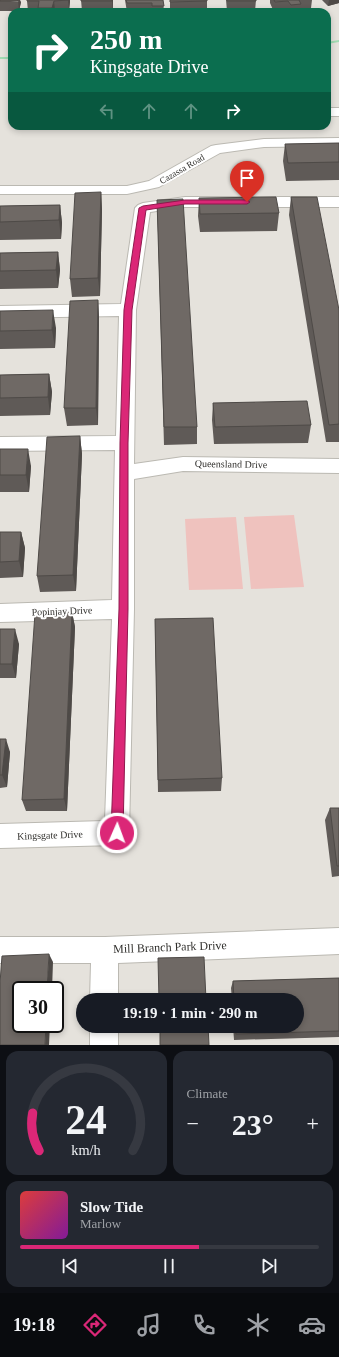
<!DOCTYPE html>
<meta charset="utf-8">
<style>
:root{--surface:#171b24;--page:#242831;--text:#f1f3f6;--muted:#9ea1a6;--line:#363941;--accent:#db2777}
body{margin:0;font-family:"Times New Roman",serif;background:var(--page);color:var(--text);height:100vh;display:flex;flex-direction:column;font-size:15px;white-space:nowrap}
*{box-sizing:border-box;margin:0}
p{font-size:13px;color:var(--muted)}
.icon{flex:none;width:22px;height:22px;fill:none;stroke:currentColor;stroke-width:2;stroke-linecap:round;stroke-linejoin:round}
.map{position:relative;height:1045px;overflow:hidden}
.panel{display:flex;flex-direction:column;gap:6px;padding:6px;background:#0d0f14;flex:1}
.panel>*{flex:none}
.top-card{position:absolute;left:8px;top:8px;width:323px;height:122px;border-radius:12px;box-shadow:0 2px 6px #0003;background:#0b6e4f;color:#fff;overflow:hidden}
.speed{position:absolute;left:12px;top:981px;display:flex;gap:8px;font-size:20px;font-weight:700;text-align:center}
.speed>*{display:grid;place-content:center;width:52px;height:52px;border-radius:50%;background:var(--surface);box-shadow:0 2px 6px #0003;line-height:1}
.speed .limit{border:2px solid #111;border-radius:6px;background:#fff;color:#111}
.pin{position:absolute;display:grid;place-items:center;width:34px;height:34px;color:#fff;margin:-41px -17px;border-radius:50% 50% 50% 0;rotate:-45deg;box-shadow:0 0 4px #0007}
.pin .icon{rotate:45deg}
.me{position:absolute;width:44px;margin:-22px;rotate:2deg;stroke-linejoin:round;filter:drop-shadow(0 0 3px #0008)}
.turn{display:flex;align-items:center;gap:14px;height:84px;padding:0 16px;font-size:18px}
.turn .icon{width:52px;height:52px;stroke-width:2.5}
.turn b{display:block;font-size:28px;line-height:34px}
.lanes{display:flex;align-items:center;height:38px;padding:0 16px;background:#0003;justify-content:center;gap:20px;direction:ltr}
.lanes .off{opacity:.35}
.big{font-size:30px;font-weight:700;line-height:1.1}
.panel .card{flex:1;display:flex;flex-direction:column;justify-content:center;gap:6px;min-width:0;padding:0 14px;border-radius:12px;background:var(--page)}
.panel .dial{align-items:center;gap:0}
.dial svg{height:104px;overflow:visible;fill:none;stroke:var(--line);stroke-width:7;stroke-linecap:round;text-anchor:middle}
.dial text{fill:var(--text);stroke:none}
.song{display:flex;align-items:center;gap:12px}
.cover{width:48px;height:48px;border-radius:6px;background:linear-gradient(135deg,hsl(0 70% 55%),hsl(290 70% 35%))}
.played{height:4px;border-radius:2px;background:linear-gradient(90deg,var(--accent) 60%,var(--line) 60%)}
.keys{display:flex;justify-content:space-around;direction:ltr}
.heat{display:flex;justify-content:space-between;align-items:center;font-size:22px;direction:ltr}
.panel .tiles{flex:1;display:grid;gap:6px;grid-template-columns:1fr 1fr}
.card:last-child{grid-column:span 2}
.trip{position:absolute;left:76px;top:993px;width:228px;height:40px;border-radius:20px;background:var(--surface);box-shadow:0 2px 6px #0003;font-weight:700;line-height:40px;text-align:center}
.dock{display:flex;height:64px;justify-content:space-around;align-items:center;background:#090b0e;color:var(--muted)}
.dock .icon{width:28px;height:28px}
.dock .on{color:var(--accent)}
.dock b{font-size:18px;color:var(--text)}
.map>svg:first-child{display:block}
</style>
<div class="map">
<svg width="339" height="1045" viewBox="0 0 339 1045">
<rect width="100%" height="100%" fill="#e5e2dc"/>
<path fill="#efc2be" d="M294,515L304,587L251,589L244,517Z
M236,517L243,589L189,590L185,519Z"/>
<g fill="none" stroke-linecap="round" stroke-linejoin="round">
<path fill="#a1dcb3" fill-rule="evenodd" d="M339,40V42L327,44V42Z
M0,57H12V59H0Z"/>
<g stroke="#bbb9b2" stroke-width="2">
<path id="street" d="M327,108H339V116H327Z
M339,138V146L264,147L220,153L159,187L127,194H0V186H127L149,181L211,146L216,145L264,139Z
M185,197H339V207H185L150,212L136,310L134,464L183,457L339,459V473L183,471L134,479V609L129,833L126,842L117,845L0,848V824L105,821L112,619L0,622V604L112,600L115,450L0,451V437L116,436L119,316L0,318V306L121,304L135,208L138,205L143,203Z
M339,928V954L118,963V1000H90L91,963H0V937H105Z
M90,1026H118V1045H90Z"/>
</g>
<use href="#street" fill="#fff" fill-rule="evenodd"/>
</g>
<path fill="#5f5a57" d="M0,0L21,2L19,11H0Z
M70,0L69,10L55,11L54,12H38V11H28L27,1Z
M81,0H113V11H82Z
M125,0H163L164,12H127Z
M170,0H207V11L170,12Z
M226,0H256L255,11H227Z
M270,0H312L311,8L301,9V12H288L287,11L274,12L270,3Z
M322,0H339V3L328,6Z
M339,143V180L286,181L283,161L285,144Z
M101,192L102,210L100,296L72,297L70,279Z
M291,197L339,310V442H326L289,215Z
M199,198L279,213L277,231L200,232L198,216Z
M157,200L197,427V444L164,445Z
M60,205L62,223L61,239L0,240V206Z
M58,252L60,270L58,288L0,289V253Z
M98,300L99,318L98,425L67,426L64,408Z
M0,311L56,328L55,348L0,349Z
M49,374L52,392L50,415L0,416V375Z
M213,403L311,425L308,443L214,444L212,420Z
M80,436L82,454L76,591L40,592L37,576Z
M0,449L31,466L29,492H0Z
M0,532H21L25,548L23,577L0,578Z
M72,612L75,627L67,811H26L22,800Z
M155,619L222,778L221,791L158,792Z
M0,629L19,644L16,678H0Z
M0,739L10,752L7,787L0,788Z
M330,808H339V876L332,877L325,820Z
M339,978V1037L234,1040L233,1026H297V1000H232L231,988L233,981Z"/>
<path fill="#4e4a47" d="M18,0H20L21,2L19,11Z
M68,0H70V2L69,10Z
M112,0H113V11Z
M329,0H339V3L328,6Z
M54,1L55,11L54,12H52V8Z
M101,192L102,210L100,296L98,278Z
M60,205L62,223L61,239L59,220Z
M58,252L60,270L58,288L56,270Z
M98,300L99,318L98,425L96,408Z
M53,310L56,328L55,348L52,330Z
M49,374L52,392L50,415L48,397Z
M80,436L82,454L76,591L73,575Z
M28,449L31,466L29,492L26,475Z
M21,532L25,548L23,577L19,561Z
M72,612L75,627L67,811L64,799Z
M15,629L19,644L16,678L12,664Z
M6,739L10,752L7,787L2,775Z
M49,954L53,962L52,990H47Z
M46,1024H50L49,1045H45Z"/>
<path fill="#6f6965" stroke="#4e4a47" d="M0,0H18V1H0Z
M27,0H68L54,1L52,8H38L39,1H27Z
M81,0H112V1H81Z
M126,0H163L164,6H152V3H127Z
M170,0H207V1L170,2Z
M227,0H256V1H227Z
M274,0H299L301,4L291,5L288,1L275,2Z
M339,143V162L288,163L285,144Z
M101,192L98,278L70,279L75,193Z
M276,197L279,213L200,214L199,198Z
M291,197H317L339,310V424L329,425Z
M183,199L197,427H164L157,200Z
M60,205L59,220L0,222V206Z
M58,252L56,270L0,271V253Z
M98,300L96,408H64L70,301Z
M53,310L52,330L0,331V311Z
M49,374L48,397L0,398V375Z
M307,401L311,425L215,427L213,403Z
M80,436L73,575L37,576L47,437Z
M0,449H28L26,475H0Z
M0,532H21L19,561L0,562Z
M72,612L64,799L22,800L35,613Z
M213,618L222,778L158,780L155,619Z
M0,629H15L12,664H0Z
M0,739H6L2,775H0Z
M330,808H339V866H337Z
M49,954L47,990H21V1024H46L45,1045H0V983L2,956Z
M204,957L206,1000H159L158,958Z
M339,978V1031L236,1034V1026H297V1000H234L233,981Z
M160,1026H208L209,1045H160Z"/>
<path fill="#db2777" stroke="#8e194d" d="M185,200H247L250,202L247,204H185L146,210L132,310L128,443V609L123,833L121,837L117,839L113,837L111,833L119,609L120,443L124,310L139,208L143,206Z"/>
<g text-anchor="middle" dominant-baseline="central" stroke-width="4" stroke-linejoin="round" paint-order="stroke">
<g font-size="9" fill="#2f2e2b" stroke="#fff">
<text transform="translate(182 169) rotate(-30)">Cazassa Road</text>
</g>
<g font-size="10" fill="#2f2e2b" stroke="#fff">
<text transform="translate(231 464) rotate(1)">Queensland Drive</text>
<text transform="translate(62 611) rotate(-2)">Popinjay Drive</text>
<text transform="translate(50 835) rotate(-2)">Kingsgate Drive</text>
</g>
<g font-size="12" fill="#2f2e2b" stroke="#fff">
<text transform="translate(170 947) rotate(-2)">Mill Branch Park Drive</text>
</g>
</g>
</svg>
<div class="speed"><div class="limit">30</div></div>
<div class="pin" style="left:247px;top:202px;background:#d93025"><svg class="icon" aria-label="arrive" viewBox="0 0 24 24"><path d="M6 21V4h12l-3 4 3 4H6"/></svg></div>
<svg class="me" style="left:117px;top:833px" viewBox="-20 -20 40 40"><circle r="17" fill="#db2777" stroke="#fff" stroke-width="3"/><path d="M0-11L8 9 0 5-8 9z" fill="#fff"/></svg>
<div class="trip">19:19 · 1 min · 290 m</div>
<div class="top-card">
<div class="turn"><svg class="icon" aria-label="right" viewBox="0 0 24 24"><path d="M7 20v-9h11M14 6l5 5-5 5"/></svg><div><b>250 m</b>Kingsgate Drive</div></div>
<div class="lanes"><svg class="icon off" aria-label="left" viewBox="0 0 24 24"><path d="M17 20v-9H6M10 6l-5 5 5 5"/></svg><svg class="icon off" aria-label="ahead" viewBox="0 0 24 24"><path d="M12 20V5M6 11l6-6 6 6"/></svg><svg class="icon off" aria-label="ahead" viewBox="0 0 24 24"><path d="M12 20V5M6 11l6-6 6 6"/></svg><svg class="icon" aria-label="right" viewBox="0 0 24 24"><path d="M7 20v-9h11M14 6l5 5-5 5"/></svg></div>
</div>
</div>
<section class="panel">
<div class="tiles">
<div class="card dial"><svg viewBox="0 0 100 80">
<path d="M14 69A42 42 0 1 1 86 69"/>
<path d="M14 69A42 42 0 0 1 9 40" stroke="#db2777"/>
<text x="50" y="56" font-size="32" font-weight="700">24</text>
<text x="50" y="72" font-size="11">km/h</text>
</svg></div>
<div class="card"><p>Climate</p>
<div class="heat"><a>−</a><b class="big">23°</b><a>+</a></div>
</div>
<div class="card">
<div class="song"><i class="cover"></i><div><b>Slow Tide</b><p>Marlow</p></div></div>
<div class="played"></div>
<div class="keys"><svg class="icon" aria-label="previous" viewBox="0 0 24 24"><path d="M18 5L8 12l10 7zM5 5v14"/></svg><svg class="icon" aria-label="pause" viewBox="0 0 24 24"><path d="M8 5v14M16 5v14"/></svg><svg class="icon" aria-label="next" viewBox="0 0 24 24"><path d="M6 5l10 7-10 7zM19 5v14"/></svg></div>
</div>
</div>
</section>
<nav class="dock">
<b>19:18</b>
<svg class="icon on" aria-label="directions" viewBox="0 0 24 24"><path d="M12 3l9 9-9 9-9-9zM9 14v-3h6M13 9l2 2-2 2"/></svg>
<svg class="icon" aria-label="music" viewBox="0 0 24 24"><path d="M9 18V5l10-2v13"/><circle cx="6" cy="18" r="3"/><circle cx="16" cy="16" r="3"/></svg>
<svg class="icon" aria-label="phone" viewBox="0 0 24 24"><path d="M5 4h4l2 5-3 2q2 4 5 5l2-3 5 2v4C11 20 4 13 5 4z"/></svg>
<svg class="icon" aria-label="climate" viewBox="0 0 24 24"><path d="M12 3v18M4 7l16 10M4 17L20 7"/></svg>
<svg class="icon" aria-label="car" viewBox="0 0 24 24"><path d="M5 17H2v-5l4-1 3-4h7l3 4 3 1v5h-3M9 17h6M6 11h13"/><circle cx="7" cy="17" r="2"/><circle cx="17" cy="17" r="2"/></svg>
</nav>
